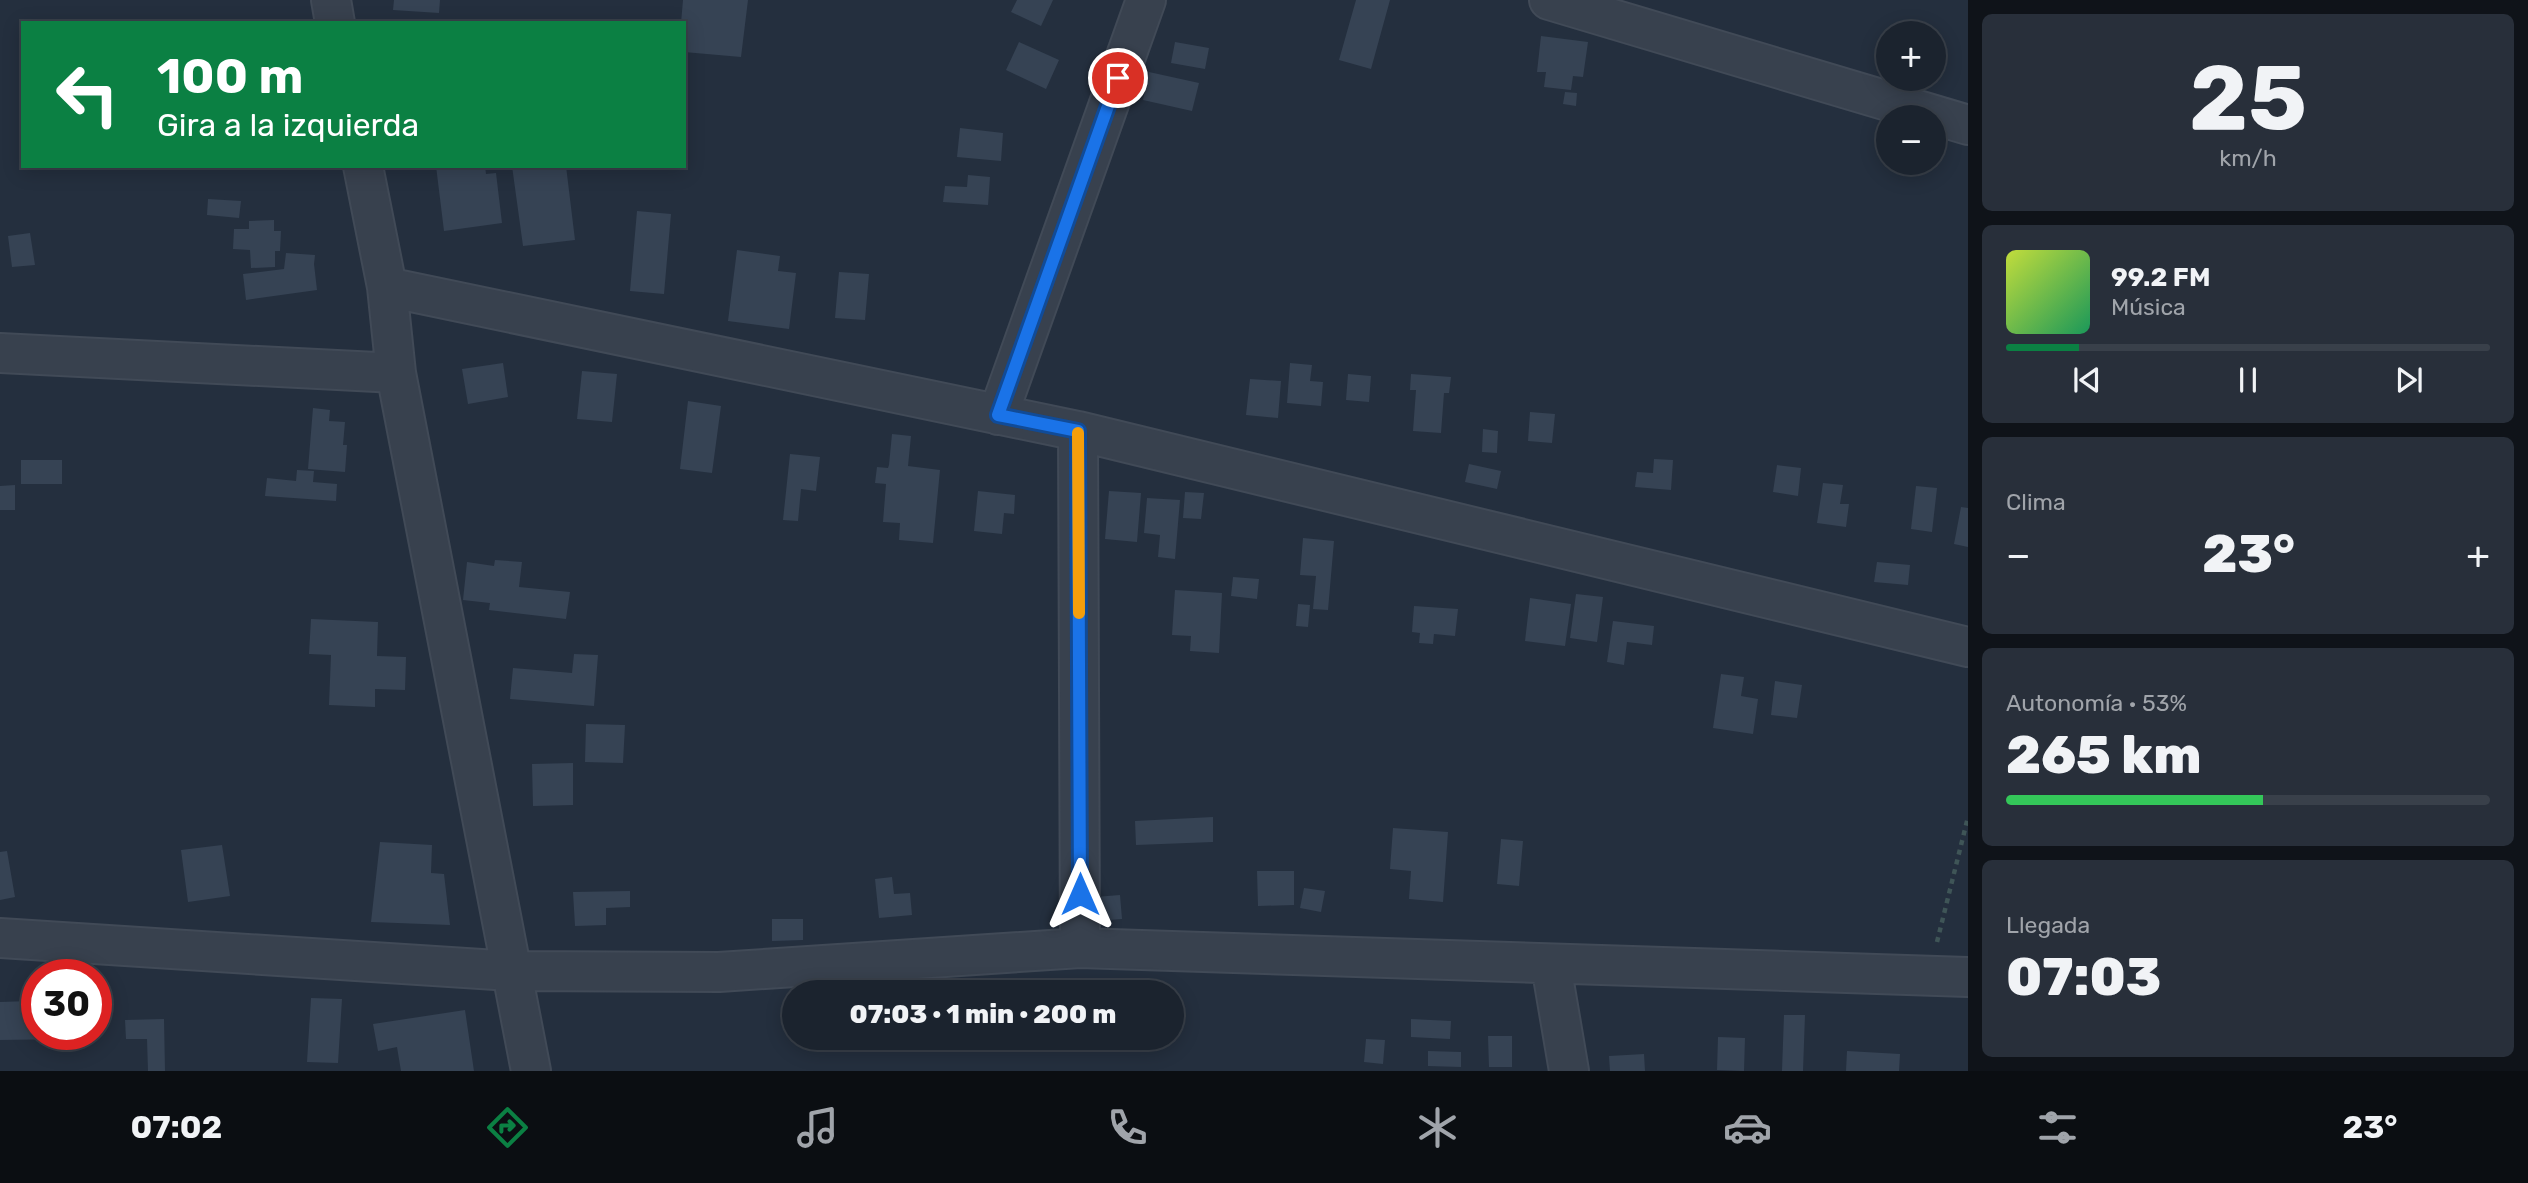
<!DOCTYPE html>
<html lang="es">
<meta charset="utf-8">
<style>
:root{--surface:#1b232e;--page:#282f3a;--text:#f1f3f6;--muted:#a0a4aa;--line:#39404a;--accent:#0b8043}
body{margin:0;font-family:Rubik,sans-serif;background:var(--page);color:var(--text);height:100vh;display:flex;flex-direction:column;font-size:26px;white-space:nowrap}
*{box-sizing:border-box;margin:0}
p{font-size:23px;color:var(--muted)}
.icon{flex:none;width:38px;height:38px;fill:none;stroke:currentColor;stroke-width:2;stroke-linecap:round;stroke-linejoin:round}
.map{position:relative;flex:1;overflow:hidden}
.side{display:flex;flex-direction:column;gap:14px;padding:14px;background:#0f1319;width:560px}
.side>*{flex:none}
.banner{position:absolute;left:21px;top:21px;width:665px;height:147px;border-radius:0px;box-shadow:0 4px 18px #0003,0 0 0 2px var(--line);background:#0b8043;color:#fff;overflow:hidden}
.tools{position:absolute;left:1876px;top:21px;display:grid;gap:14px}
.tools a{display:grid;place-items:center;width:70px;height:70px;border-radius:50%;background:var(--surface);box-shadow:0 4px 18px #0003,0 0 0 2px var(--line);font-size:35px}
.speed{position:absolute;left:21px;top:959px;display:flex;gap:14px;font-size:35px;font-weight:700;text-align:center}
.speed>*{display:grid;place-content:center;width:91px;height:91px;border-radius:50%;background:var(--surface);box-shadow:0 4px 18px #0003,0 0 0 2px var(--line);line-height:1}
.speed .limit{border:10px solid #d22;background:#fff;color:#111}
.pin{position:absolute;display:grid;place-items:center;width:60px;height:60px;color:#fff;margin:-30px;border:4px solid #fff;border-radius:50%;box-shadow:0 2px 7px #0007}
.me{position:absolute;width:77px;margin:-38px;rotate:0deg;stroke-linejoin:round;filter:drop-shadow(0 0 5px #0008)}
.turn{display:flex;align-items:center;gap:24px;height:147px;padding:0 21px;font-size:32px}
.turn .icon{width:91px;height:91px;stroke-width:2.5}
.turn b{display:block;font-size:49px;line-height:60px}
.big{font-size:52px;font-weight:800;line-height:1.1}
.side .card{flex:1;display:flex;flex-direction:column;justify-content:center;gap:10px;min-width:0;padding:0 24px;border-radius:10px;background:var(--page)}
.side .dial{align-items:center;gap:0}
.dial b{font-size:91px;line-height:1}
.song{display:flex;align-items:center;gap:21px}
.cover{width:84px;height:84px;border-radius:10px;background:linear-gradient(135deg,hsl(70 70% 55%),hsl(150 70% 35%))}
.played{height:7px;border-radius:4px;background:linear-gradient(90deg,var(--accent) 15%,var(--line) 15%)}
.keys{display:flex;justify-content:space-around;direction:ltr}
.heat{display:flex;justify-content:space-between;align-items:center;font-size:38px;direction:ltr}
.charge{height:10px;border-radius:5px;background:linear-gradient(90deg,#34c759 53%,var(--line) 0)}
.trip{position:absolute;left:782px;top:980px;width:402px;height:70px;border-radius:35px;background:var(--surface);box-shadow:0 4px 18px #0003,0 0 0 2px var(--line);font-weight:800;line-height:70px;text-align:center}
.tab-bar{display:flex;height:112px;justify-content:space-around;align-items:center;background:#0b0e12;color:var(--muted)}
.tab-bar .icon{width:49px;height:49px}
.tab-bar .current{color:var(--accent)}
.tab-bar b{font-size:32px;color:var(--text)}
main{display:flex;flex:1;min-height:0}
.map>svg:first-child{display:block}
</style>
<main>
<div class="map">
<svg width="1968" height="1071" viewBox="0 0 1968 1071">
<rect width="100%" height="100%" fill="#242f3e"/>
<path fill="#364354" d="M394,0H440L439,13L393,10Z
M683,0H748L741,57L684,52V23H681Z
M1017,0H1053L1041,26L1011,12Z
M1356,0H1390L1371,69L1339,60Z
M1541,36L1588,42L1583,77L1573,76L1571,90L1544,87L1546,72H1537Z
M1019,42L1059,60L1046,89L1006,70Z
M1175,42L1209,48L1205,69L1171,63Z
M1149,72L1199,83L1192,111L1143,100Z
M1565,92L1577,93L1576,106L1563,104Z
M960,128L1003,133L1001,161L957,157Z
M436,166H485L486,174L496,173L502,223L444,231Z
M512,166H566L575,240L523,246Z
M968,175L990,177L988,205L943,202L945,186L967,187Z
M208,199L241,201L239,218L207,215Z
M637,211L671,214L664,294L630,291Z
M274,220V231H281L280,251H275V267L251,268L250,250L233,249L234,229H249V221Z
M30,233L35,265L12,267L8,236Z
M737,250L780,256L778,271L796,273L789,329L728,321Z
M286,253L315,255L314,264L317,290L246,300L243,274L284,269Z
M839,272L869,274L865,320L835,318Z
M503,363L508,397L468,404L462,369Z
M1290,363L1312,365L1310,381L1323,382L1321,406L1287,403Z
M582,371L617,374L612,422L577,419Z
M1348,374L1371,376L1369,402L1346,400Z
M1411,374L1451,377L1449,393H1444L1441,433L1413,431L1416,390H1410Z
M1250,379L1281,381L1278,418L1246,415Z
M688,401L721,406L712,473L680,469Z
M313,408L330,410L329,421L345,422L343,445H347L345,472L308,469Z
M1530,412L1555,414L1552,443L1528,441Z
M1483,429L1498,431L1497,453L1482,452Z
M892,434L911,436L908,466L940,470L933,543L899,540L900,523L883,522L886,484L875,483L877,467L888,468L889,465Z
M790,454L820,457L816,491L801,489L798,521L783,520Z
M1654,459L1673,460L1671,490L1635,487L1637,472L1653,473Z
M21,460H62V484H21Z
M1469,464L1501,471L1497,489L1465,482Z
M1777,465L1801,468L1798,496L1773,492Z
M297,470L314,471L313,482L337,484L336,501L265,496L267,478L296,481Z
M1823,483L1843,485L1840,504H1849L1846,527L1817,523Z
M15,485V510H0V486Z
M1916,486L1937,488L1932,532L1911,529Z
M978,491L1015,495L1014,514L1004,513L1002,534L974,531Z
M1109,491L1141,493L1137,542L1105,539Z
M1185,492L1204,493L1201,519L1183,518Z
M1147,498L1180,500L1175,559L1158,557L1160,535L1144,533Z
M1961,507L1968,508V547L1954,544Z
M1303,538L1334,541L1328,610L1313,609L1316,576L1300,575Z
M495,560L522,562L519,587L570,592L566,619L489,610L490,603L463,600L467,562L494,566Z
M1877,562L1910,565L1908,585L1874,582Z
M1233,577L1259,579L1257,599L1231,596Z
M1175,590L1222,593L1219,653L1190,651L1191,636L1172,635Z
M1576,594L1603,597L1597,642L1570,638Z
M1530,598L1571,604L1565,646L1525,641Z
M1298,604L1310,605L1308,627L1296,626Z
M1414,606L1458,609L1455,636L1434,634L1433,644L1419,643L1420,633L1412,632Z
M311,619L378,622L377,656L406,657L405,690L375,689V707L329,705L331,655L309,654Z
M1613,621L1654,626L1652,645L1627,642L1624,665L1607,662Z
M574,654L598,655L594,706L510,699L513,668L572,673Z
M1721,674L1744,677L1741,696L1758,699L1753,734L1713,728Z
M1775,681L1802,685L1797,718L1771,715Z
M586,724L625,725L623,763L585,762Z
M573,763V805L533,806L532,764Z
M1213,817V842L1136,845L1135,821Z
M1393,828L1448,832L1443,902L1409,899L1411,871L1390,869Z
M1501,839L1523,841L1519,886L1497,884Z
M380,842L432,845L431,873L444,874L450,925L371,922Z
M222,845L230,896L188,902L181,850Z
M7,851L15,897L0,900V852Z
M1257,871H1294V905L1258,906Z
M892,877L894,894L910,893L912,915L879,918L875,879Z
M1304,888L1325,891L1321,912L1300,908Z
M630,891V907L606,908V925L575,926L573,892Z
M1120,895L1122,919L1096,921L1095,897Z
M772,919H803V940L772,941Z
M37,985V1034H68V1039L0,1040V1002L30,1001V986Z
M311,998L342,999L338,1063L307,1062Z
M465,1010L474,1071H401L397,1047L378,1051L373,1024Z
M1784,1015H1805L1803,1071H1782Z
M164,1019L165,1071H148L147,1039H126L125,1020Z
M1411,1019L1451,1021L1450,1039L1411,1037Z
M1488,1036H1512V1067H1489Z
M1718,1037L1745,1038L1744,1071L1717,1070Z
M1366,1039L1385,1040L1383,1064L1364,1062Z
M1428,1051L1461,1052V1067L1428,1066Z
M1847,1051L1900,1054L1899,1071H1846Z
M1644,1054L1645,1071H1610L1609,1056Z"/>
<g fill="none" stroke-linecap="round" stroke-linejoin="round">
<g stroke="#414a57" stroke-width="42">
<path id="minor" d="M331,0L335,23
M1549,0L1968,125
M363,166L387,287L396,373L531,1071
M387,287L1078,431L1968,647
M0,353L396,373
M998,415L1146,0
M1078,431L1080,948L1968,977
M0,938L512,971L719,972L1080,948
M1551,965L1569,1071"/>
</g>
<path stroke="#3f5557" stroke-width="4.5" stroke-dasharray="5 5" stroke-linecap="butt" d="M1937,942L1968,817"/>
<use href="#minor" stroke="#38414e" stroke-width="38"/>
</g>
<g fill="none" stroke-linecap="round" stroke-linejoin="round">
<g stroke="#114b97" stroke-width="18">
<path id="route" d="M1080,894L1078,431L998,415L1118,78"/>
</g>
<use href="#route" stroke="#1a73e8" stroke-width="12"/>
<path stroke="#f59e0b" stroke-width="12" d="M1078,433L1079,613"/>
</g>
</svg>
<div class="tools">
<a>+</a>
<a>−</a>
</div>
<div class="speed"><div class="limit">30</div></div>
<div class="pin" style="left:1118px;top:78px;background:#d93025"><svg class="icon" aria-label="arrive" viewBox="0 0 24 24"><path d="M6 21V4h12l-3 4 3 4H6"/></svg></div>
<svg class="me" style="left:1080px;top:894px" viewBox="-20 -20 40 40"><path d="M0-17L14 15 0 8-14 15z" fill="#1a73e8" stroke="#fff" stroke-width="4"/></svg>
<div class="trip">07:03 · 1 min · 200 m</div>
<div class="banner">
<div class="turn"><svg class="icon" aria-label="left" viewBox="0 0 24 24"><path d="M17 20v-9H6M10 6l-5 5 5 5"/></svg><div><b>100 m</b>Gira a la izquierda</div></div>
</div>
</div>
<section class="side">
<div class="card dial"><b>25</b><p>km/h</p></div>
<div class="card">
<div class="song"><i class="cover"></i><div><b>99.2 FM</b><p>Música</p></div></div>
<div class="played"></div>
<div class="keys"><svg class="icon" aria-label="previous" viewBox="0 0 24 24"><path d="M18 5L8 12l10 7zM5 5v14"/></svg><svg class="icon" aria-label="pause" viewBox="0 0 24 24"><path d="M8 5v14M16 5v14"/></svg><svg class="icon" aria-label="next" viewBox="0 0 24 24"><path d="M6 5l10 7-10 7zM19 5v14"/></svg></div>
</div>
<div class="card"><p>Clima</p>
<div class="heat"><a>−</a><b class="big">23°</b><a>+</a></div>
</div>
<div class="card"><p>Autonomía · 53%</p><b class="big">265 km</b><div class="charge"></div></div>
<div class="card"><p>Llegada</p><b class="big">07:03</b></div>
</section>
</main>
<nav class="tab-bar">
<b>07:02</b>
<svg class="icon current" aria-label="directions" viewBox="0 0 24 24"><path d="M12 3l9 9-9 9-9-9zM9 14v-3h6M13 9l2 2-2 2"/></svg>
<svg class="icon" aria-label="music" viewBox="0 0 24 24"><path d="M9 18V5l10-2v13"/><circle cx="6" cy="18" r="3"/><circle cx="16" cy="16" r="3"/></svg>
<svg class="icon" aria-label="phone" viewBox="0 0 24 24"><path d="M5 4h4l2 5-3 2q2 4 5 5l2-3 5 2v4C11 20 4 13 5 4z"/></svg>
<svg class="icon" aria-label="climate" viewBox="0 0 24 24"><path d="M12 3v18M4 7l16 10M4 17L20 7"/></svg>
<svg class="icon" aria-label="car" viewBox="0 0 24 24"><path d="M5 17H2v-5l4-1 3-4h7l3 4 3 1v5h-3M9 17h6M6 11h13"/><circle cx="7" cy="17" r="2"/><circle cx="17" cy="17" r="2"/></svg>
<svg class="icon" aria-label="filters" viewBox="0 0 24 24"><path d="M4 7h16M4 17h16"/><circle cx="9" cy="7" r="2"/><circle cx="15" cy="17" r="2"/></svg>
<b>23°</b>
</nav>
